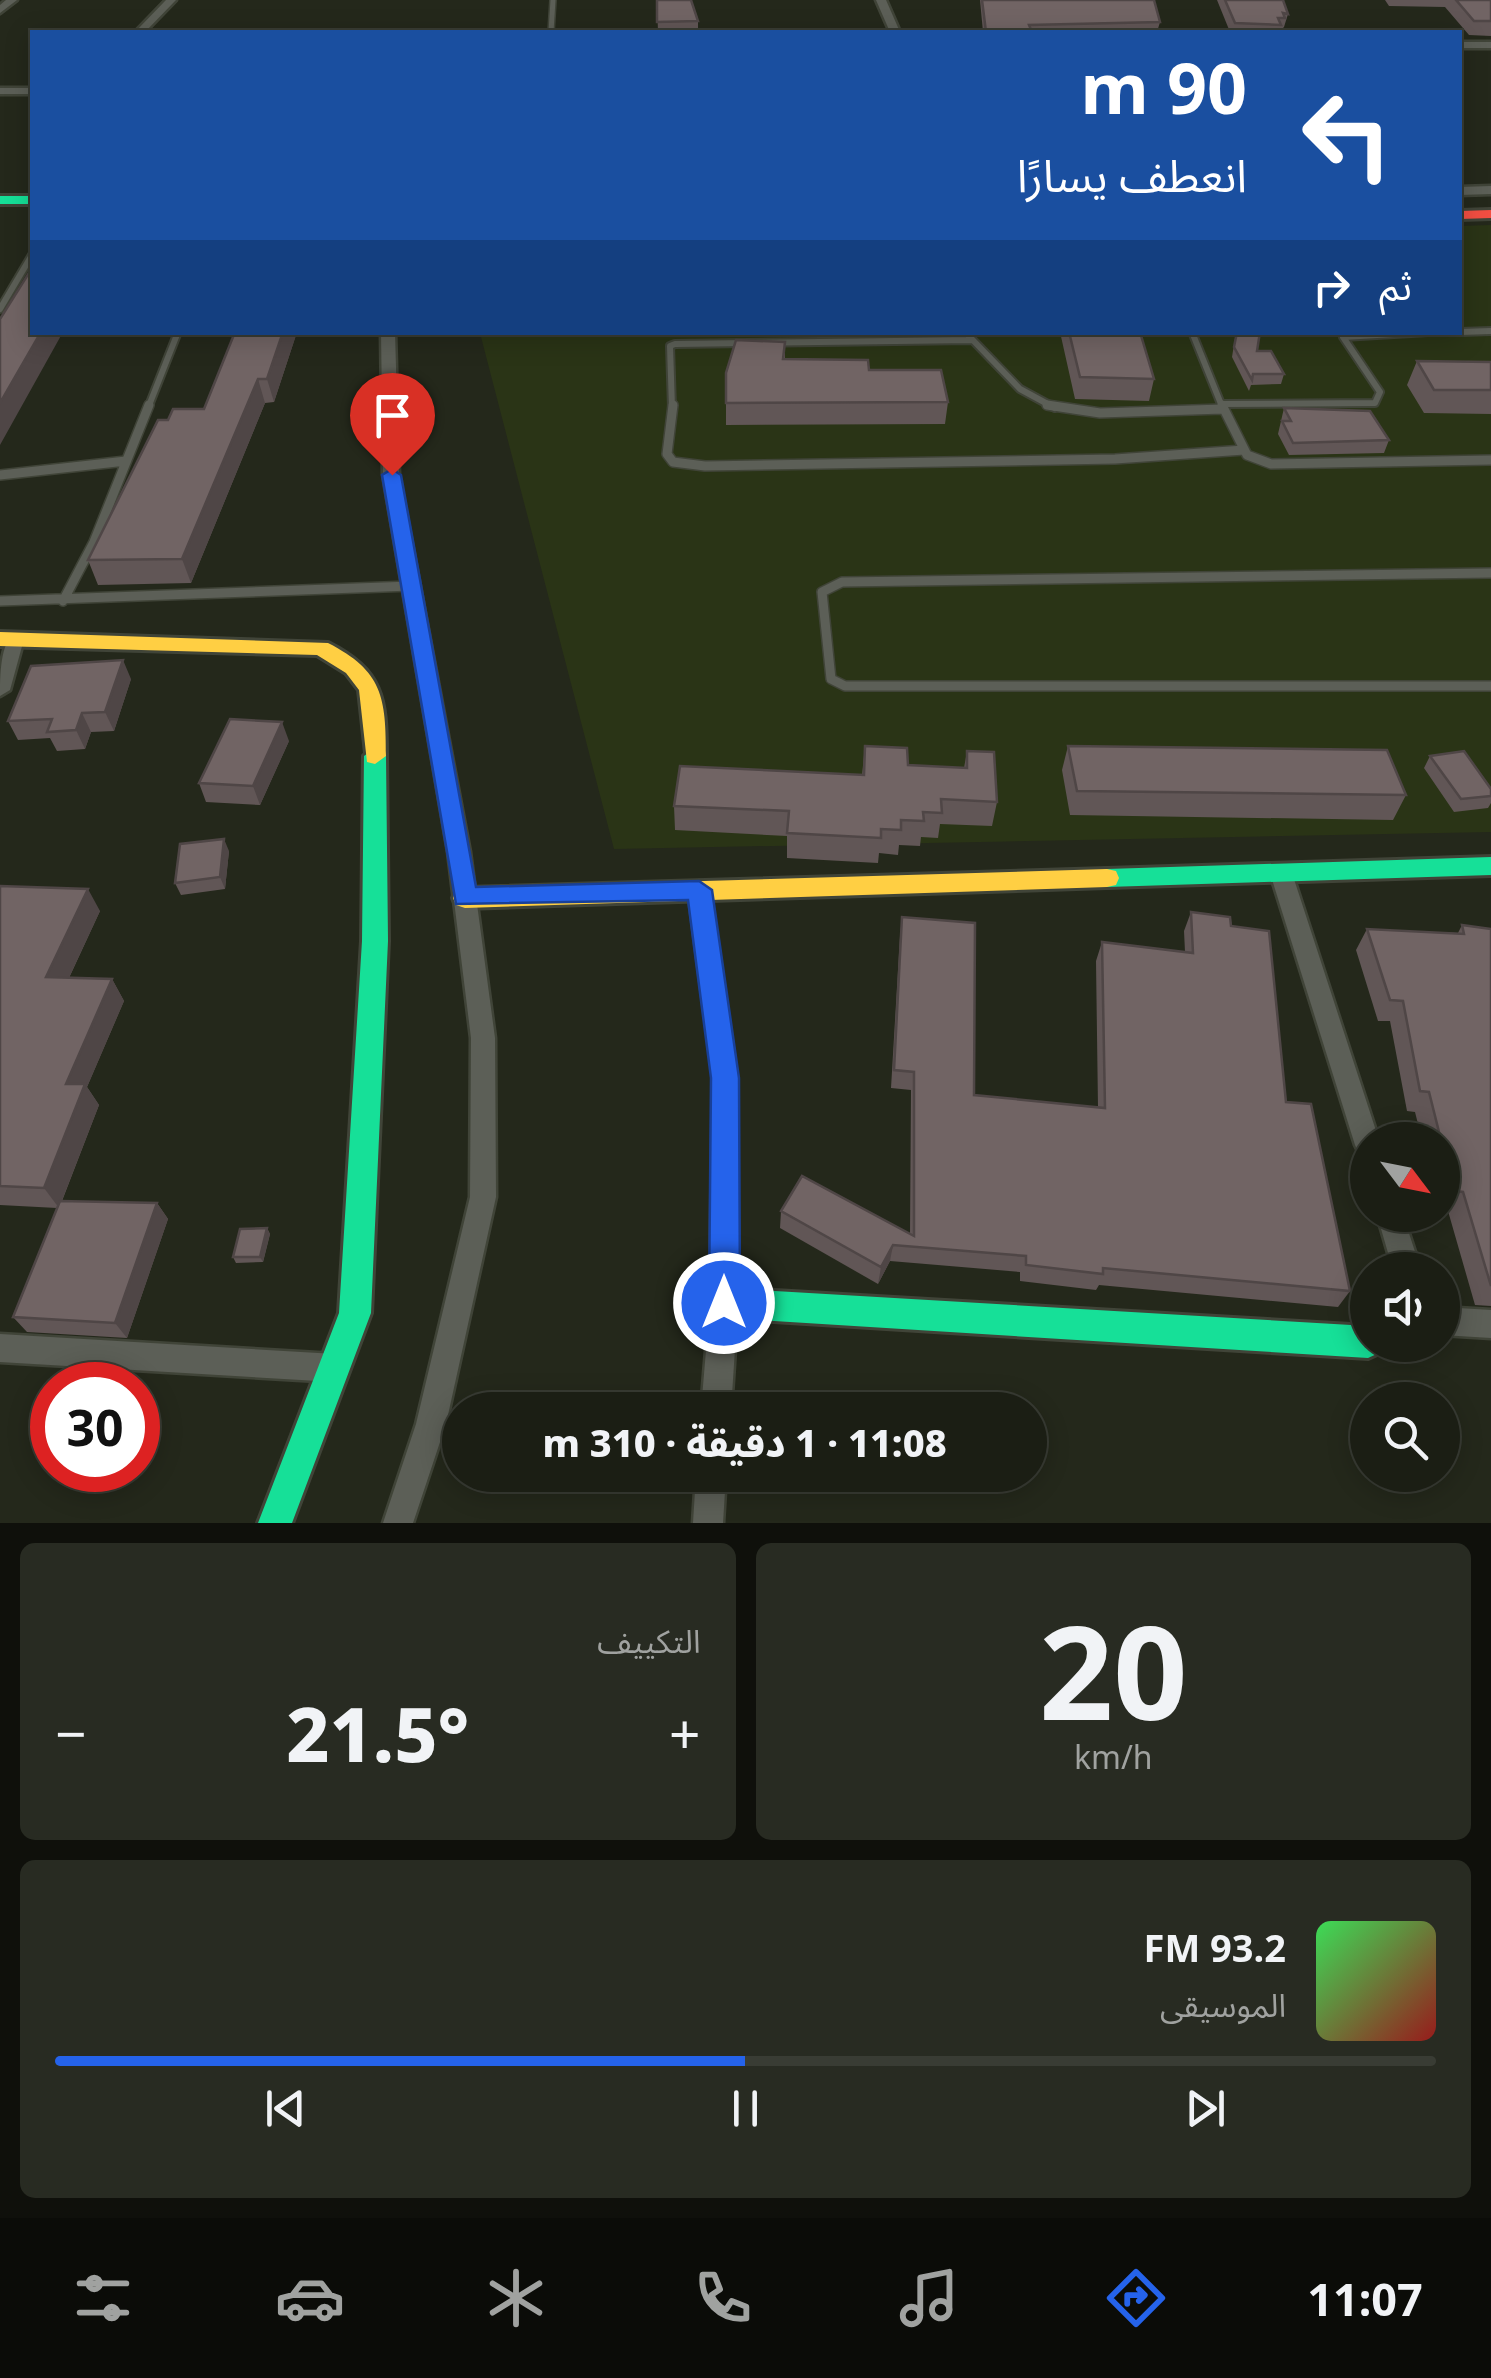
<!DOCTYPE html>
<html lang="ar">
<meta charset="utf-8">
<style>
:root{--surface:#1b1e14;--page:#282b22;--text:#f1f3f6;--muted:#a0a2a0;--line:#393c34;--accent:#2563eb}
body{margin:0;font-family:"Noto Sans","Noto Sans Arabic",sans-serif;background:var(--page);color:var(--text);direction:rtl;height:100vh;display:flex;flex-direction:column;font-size:38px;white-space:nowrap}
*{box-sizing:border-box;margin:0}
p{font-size:32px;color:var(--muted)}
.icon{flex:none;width:55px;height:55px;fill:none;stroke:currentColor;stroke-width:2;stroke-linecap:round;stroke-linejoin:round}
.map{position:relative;height:1523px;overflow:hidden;direction:ltr}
.panel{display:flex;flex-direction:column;gap:20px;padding:20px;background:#0f100b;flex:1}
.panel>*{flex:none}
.top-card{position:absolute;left:30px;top:30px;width:1432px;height:305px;border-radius:0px;box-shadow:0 5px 25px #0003,0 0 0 2px var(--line);direction:rtl;background:#1a4fa0;color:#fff;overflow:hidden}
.needle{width:65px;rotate:122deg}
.tools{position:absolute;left:1350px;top:1122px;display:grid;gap:20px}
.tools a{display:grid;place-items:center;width:110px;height:110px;border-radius:50%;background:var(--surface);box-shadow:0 5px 25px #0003,0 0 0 2px var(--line);font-size:50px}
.speed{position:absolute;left:30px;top:1362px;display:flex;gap:20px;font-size:50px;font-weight:700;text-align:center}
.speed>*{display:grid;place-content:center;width:130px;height:130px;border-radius:50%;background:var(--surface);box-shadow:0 5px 25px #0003,0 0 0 2px var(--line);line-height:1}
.speed .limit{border:15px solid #d22;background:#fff;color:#111}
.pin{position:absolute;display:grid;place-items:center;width:85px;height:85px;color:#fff;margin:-102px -42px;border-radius:50% 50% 50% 0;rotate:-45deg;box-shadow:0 0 10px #0007}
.pin .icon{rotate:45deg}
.me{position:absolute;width:110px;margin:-55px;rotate:0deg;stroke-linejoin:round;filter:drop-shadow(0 0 8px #0008)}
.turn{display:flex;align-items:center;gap:35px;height:210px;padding:0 50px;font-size:45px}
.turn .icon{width:130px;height:130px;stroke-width:2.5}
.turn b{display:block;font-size:70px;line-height:85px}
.then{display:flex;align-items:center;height:95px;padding:0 50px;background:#0003;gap:20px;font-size:38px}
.big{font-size:75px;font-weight:800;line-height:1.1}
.panel .tile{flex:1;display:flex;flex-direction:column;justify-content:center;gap:15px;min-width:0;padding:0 35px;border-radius:15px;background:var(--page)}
.panel .dial{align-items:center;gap:0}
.dial b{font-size:130px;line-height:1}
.song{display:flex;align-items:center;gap:30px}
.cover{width:120px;height:120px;border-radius:15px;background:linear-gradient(135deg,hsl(130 70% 55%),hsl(0 70% 35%))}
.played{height:10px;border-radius:5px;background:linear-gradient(90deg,var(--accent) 50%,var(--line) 50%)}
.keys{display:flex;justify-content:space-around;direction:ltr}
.heat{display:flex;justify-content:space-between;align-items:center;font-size:55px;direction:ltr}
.panel .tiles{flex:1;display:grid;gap:20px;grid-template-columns:1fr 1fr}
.tile:last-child{grid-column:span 2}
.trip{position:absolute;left:442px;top:1392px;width:605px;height:100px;border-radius:50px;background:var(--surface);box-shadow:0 5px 25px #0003,0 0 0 2px var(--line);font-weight:800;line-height:100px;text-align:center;direction:rtl}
.tab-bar{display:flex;height:160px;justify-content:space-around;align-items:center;background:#0b0c08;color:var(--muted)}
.tab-bar .icon{width:70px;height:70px}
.tab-bar .selected{color:var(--accent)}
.tab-bar b{font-size:45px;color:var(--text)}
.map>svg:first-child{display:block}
</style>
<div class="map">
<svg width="1491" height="1523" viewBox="0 0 1491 1523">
<rect width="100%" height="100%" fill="#24281b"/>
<path fill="#2a3416" d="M1491,225V832L614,849L480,333L1460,332V226Z"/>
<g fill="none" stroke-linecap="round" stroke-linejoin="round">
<g stroke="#404438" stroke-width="8">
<path id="lane-far2" d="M551,32L553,0"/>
</g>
<g stroke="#404438" stroke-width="10">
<path id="lane-far1" d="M0,309L32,255
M965,332L1020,389L1055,408
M1192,332L1221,404
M1460,332L1491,331
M148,408L178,332
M672,408L670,346L675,344L972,340
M1223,408L1221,404L1375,403L1380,392L1343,337L1428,332"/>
</g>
<g stroke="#404438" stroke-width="12">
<path id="lane" d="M673,405L667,454L673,462L705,466L1115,459L1244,450
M1047,405L1100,413L1223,409
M1222,405L1247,455L1271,464L1491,460
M0,475L126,461
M1491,573L842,582L822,592L831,679L845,686H1491
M0,601L411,586
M63,601L94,542L149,405"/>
</g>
<g stroke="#404438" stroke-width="5">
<path id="street" d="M6,0H17L0,13V5Z
M166,0H176L145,32H135Z
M876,0H886L900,32H890Z
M1460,42H1491V48H1460Z
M0,88H32V94H0Z
M1491,186V194L1460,195V187Z
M381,332H395L399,475L470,852L495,1038L496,1197L446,1424L413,1523H383L416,1424L470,1197L471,1038L448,852L383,475Z
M15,633L24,639L10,690L0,696C0,677 0,642 15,633Z
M1281,865L1289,867L1292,873L1379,1140H1368V1156L1359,1153L1355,1145L1270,873L1273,867Z
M699,881L707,884L710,890L737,1077L738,1303L731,1410H701L710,1303L713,1077L688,890L691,884Z
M1377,1215H1403L1421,1270H1393Z
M1442,1307L1491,1310V1338L1442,1335Z
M0,1334L335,1354L345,1358L349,1368L345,1378L335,1382L0,1362Z
M696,1475H726L723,1523H693Z"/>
</g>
<g stroke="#404438" stroke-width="6">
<path id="fast" d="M0,196H32V204H0Z
M375,748L386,756L388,941L371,1313L292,1523H258L339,1313L362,941L364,756Z
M1491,857V875L1107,887L1098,885L1095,878L1098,871L1107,869Z
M724,1288L1368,1326V1345H1383L1379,1353L1368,1358L724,1318L713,1314L708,1303L713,1292Z"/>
</g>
<g stroke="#404438" stroke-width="6">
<path id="slow" d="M0,632L328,643C383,671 386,698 386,756L375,764L367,762L359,690L346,673L317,655L0,646Z
M1107,869L1116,871L1119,878L1116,885L1107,887L465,908L456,905L453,898L456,891L465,888Z"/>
</g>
<g stroke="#404438" stroke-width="6">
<path id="jam" d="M1491,210V218L1460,219V211Z"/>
</g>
<use href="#lane-far2" stroke="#5c5f57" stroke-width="5"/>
<use href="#lane-far1" stroke="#5c5f57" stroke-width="6"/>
<use href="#lane" stroke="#5c5f57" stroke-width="9"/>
<use href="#street" fill="#5c5f57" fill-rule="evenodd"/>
<use href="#fast" fill="#16e098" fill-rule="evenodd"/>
<use href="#slow" fill="#ffcf43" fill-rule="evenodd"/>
<use href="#jam" fill="#f24e42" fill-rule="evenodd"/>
</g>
<path fill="#615656" d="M657,0L698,21V32H658Z
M980,0H1154L1160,22L1157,32H983Z
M1204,0H1283L1288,14L1284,27L1279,32H1230L1217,0Z
M1385,0H1491V36L1469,35L1445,7L1389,6Z
M297,332L274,402L265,403L191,583L98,585L88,560L168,420L204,409Z
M1060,332H1140L1154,379L1149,401L1075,399Z
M1236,332L1284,374L1281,384L1251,385L1249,391L1232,357Z
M785,342V359L869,370L948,402L945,424L726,425V373Z
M1417,361L1491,362V414L1424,413L1407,385Z
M1284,408L1389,440L1384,453L1289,455L1278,434Z
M131,679L114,731L91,732L85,749L57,751L50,738L18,740L8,721Z
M289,741L260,805L206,802L199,783Z
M865,746L908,765L964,768L967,751L997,802L992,826L940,824L938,838L921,837L920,846L899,845L898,855L879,853L878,863L787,858V836L675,830L674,806L862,775Z
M1068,746L1406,795L1393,820L1070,815L1062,770Z
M1430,756L1491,789V803L1488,808L1454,812L1424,768Z
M229,851L225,889L181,895L175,883Z
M0,886L100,911L69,978L112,979L124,1001L87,1087L99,1105L62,1201L157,1203L168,1219L127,1338L27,1332L13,1317L57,1208L0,1205Z
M1191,912L1231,926L1286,1102L1350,1291L1338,1307L1099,1285L1096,1290L1020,1281V1272L890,1261L878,1284L780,1228L781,1211L910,1234L911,1090L891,1088L900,936L902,917L974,1095L1098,1108L1096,961L1102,942L1185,952L1184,931Z
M1462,925L1491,929V1306L1475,1305L1448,1211L1442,1210V1140H1422L1415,1112L1407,1111L1390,1021H1378L1356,950L1367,929L1458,933Z
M267,1228L270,1234L263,1262L236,1263L233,1257Z"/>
<path fill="#4f4646" d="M41,332H63L0,445V403Z
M283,332H297L274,402L267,379Z
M258,379L265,403L191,583L182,559Z
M123,660L131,679L114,731L105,712Z
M82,713L91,732L85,749L76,730Z
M282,722L289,741L260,805L253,786Z
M224,839L229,851L225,889L220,877Z
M88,889L100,911L59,999L46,977Z
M112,979L124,1001L87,1087L99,1105L59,1208L44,1188L66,1084Z
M157,1203L168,1219L127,1338L115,1323Z
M267,1228L270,1234L263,1262L260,1257Z
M893,1245L890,1261L878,1284L881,1267Z"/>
<path fill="#716464" stroke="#4f4646" stroke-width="2.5" d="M657,0H691L698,21L657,22Z
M982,0H1154L1160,22L1029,25L1032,32H986Z
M1225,0H1283L1288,14L1283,13L1285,18H1278L1281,25L1235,23Z
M1456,0H1491V21H1474Z
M32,268V332H41L0,403V319Z
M235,332H283L267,379H258L182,559L88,560L158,420H168L173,409H204Z
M1069,332H1140L1154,379L1080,377Z
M1237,332H1260L1257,351H1271L1284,374H1253L1252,380L1234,347Z
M736,340L785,342L783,359L868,360L869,370H941L948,402L726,403V373Z
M1417,361L1491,362V390H1434Z
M1284,408L1370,411L1389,440L1293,443L1282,421H1291Z
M123,660L105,712L82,713L76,730L47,732L52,719L8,721L31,666Z
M230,719L282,722L253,786L199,783Z
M865,746L907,748L908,765L967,768V751L994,752L997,802L941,799L942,813L923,812L924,821L901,820V830L881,829V838L787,833L789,811L674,806L680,766L864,775Z
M1068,746L1387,750L1406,795L1077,791Z
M1464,751L1491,789V796L1461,799L1430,756Z
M224,839L220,877L175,883L180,844Z
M0,886L88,889L46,977L112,979L66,1084H85L44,1188L0,1186Z
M1191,912L1230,917L1231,926L1269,931L1286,1102L1311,1104L1350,1291L1103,1268V1274L1026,1265V1256L893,1245L881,1267L781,1211L802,1176L914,1236V1072L894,1070L902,917L975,923L974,1095L1105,1108L1102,942L1193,953Z
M1462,925L1491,929V1286L1463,1192L1455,1191L1442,1140H1441L1429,1092L1420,1091L1403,1001L1390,1000L1367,929L1464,934Z
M60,1201L157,1203L115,1323L13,1317Z
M267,1228L260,1257H233L240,1229Z"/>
<path fill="#2563eb" stroke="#184099" stroke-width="2.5" d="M392,469L401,475L476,887L699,881L712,890L739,1078L740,1303L735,1314L724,1319L713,1314L709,1303L711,1078L688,900L456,904L382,475Z"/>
</svg>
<div class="tools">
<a><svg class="needle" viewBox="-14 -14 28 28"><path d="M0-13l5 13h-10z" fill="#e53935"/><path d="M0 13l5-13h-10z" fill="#a0a2a0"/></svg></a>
<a><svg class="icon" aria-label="sound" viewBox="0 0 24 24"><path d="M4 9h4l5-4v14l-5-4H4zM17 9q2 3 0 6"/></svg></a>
<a><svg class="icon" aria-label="search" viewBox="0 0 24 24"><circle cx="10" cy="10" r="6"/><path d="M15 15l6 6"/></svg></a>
</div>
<div class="speed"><div class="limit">30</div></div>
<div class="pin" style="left:392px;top:475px;background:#d93025"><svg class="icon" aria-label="arrive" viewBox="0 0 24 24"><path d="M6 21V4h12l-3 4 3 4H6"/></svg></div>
<svg class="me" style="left:724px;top:1303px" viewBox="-20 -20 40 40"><circle r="17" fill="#2563eb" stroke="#fff" stroke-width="3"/><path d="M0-11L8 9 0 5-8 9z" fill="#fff"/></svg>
<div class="trip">11:08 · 1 دقيقة · 310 m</div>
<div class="top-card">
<div class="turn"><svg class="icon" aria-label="left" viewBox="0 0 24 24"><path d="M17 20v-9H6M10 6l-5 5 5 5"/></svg><div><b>90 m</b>انعطف يسارًا</div></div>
<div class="then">ثم<svg class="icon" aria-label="right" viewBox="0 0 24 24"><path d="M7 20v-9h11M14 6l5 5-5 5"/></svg></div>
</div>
</div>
<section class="panel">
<div class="tiles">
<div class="tile dial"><b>20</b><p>km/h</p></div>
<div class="tile"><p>التكييف</p>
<div class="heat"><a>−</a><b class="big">21.5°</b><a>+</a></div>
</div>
<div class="tile">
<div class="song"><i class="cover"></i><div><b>93.2 FM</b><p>الموسيقى</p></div></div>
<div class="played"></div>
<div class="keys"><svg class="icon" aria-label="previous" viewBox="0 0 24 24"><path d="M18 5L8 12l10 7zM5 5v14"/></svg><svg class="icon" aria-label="pause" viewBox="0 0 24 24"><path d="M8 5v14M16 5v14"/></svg><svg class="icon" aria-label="next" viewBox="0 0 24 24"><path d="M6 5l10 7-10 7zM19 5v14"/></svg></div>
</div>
</div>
</section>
<nav class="tab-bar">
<b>11:07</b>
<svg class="icon selected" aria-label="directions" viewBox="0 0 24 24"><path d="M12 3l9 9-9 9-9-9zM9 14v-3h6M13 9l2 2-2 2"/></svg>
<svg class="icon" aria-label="music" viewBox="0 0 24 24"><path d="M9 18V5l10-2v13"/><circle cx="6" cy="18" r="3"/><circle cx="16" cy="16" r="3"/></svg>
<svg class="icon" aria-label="phone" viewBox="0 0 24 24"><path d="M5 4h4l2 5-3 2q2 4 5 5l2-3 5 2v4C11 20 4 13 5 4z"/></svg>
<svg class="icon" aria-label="climate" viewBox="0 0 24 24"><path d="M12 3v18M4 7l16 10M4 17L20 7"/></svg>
<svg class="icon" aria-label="car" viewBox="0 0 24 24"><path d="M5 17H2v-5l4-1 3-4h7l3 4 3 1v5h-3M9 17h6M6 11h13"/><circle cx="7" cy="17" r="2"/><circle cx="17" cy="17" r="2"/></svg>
<svg class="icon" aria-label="filters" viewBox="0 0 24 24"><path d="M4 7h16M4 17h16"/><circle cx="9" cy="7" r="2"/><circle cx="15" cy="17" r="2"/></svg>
</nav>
